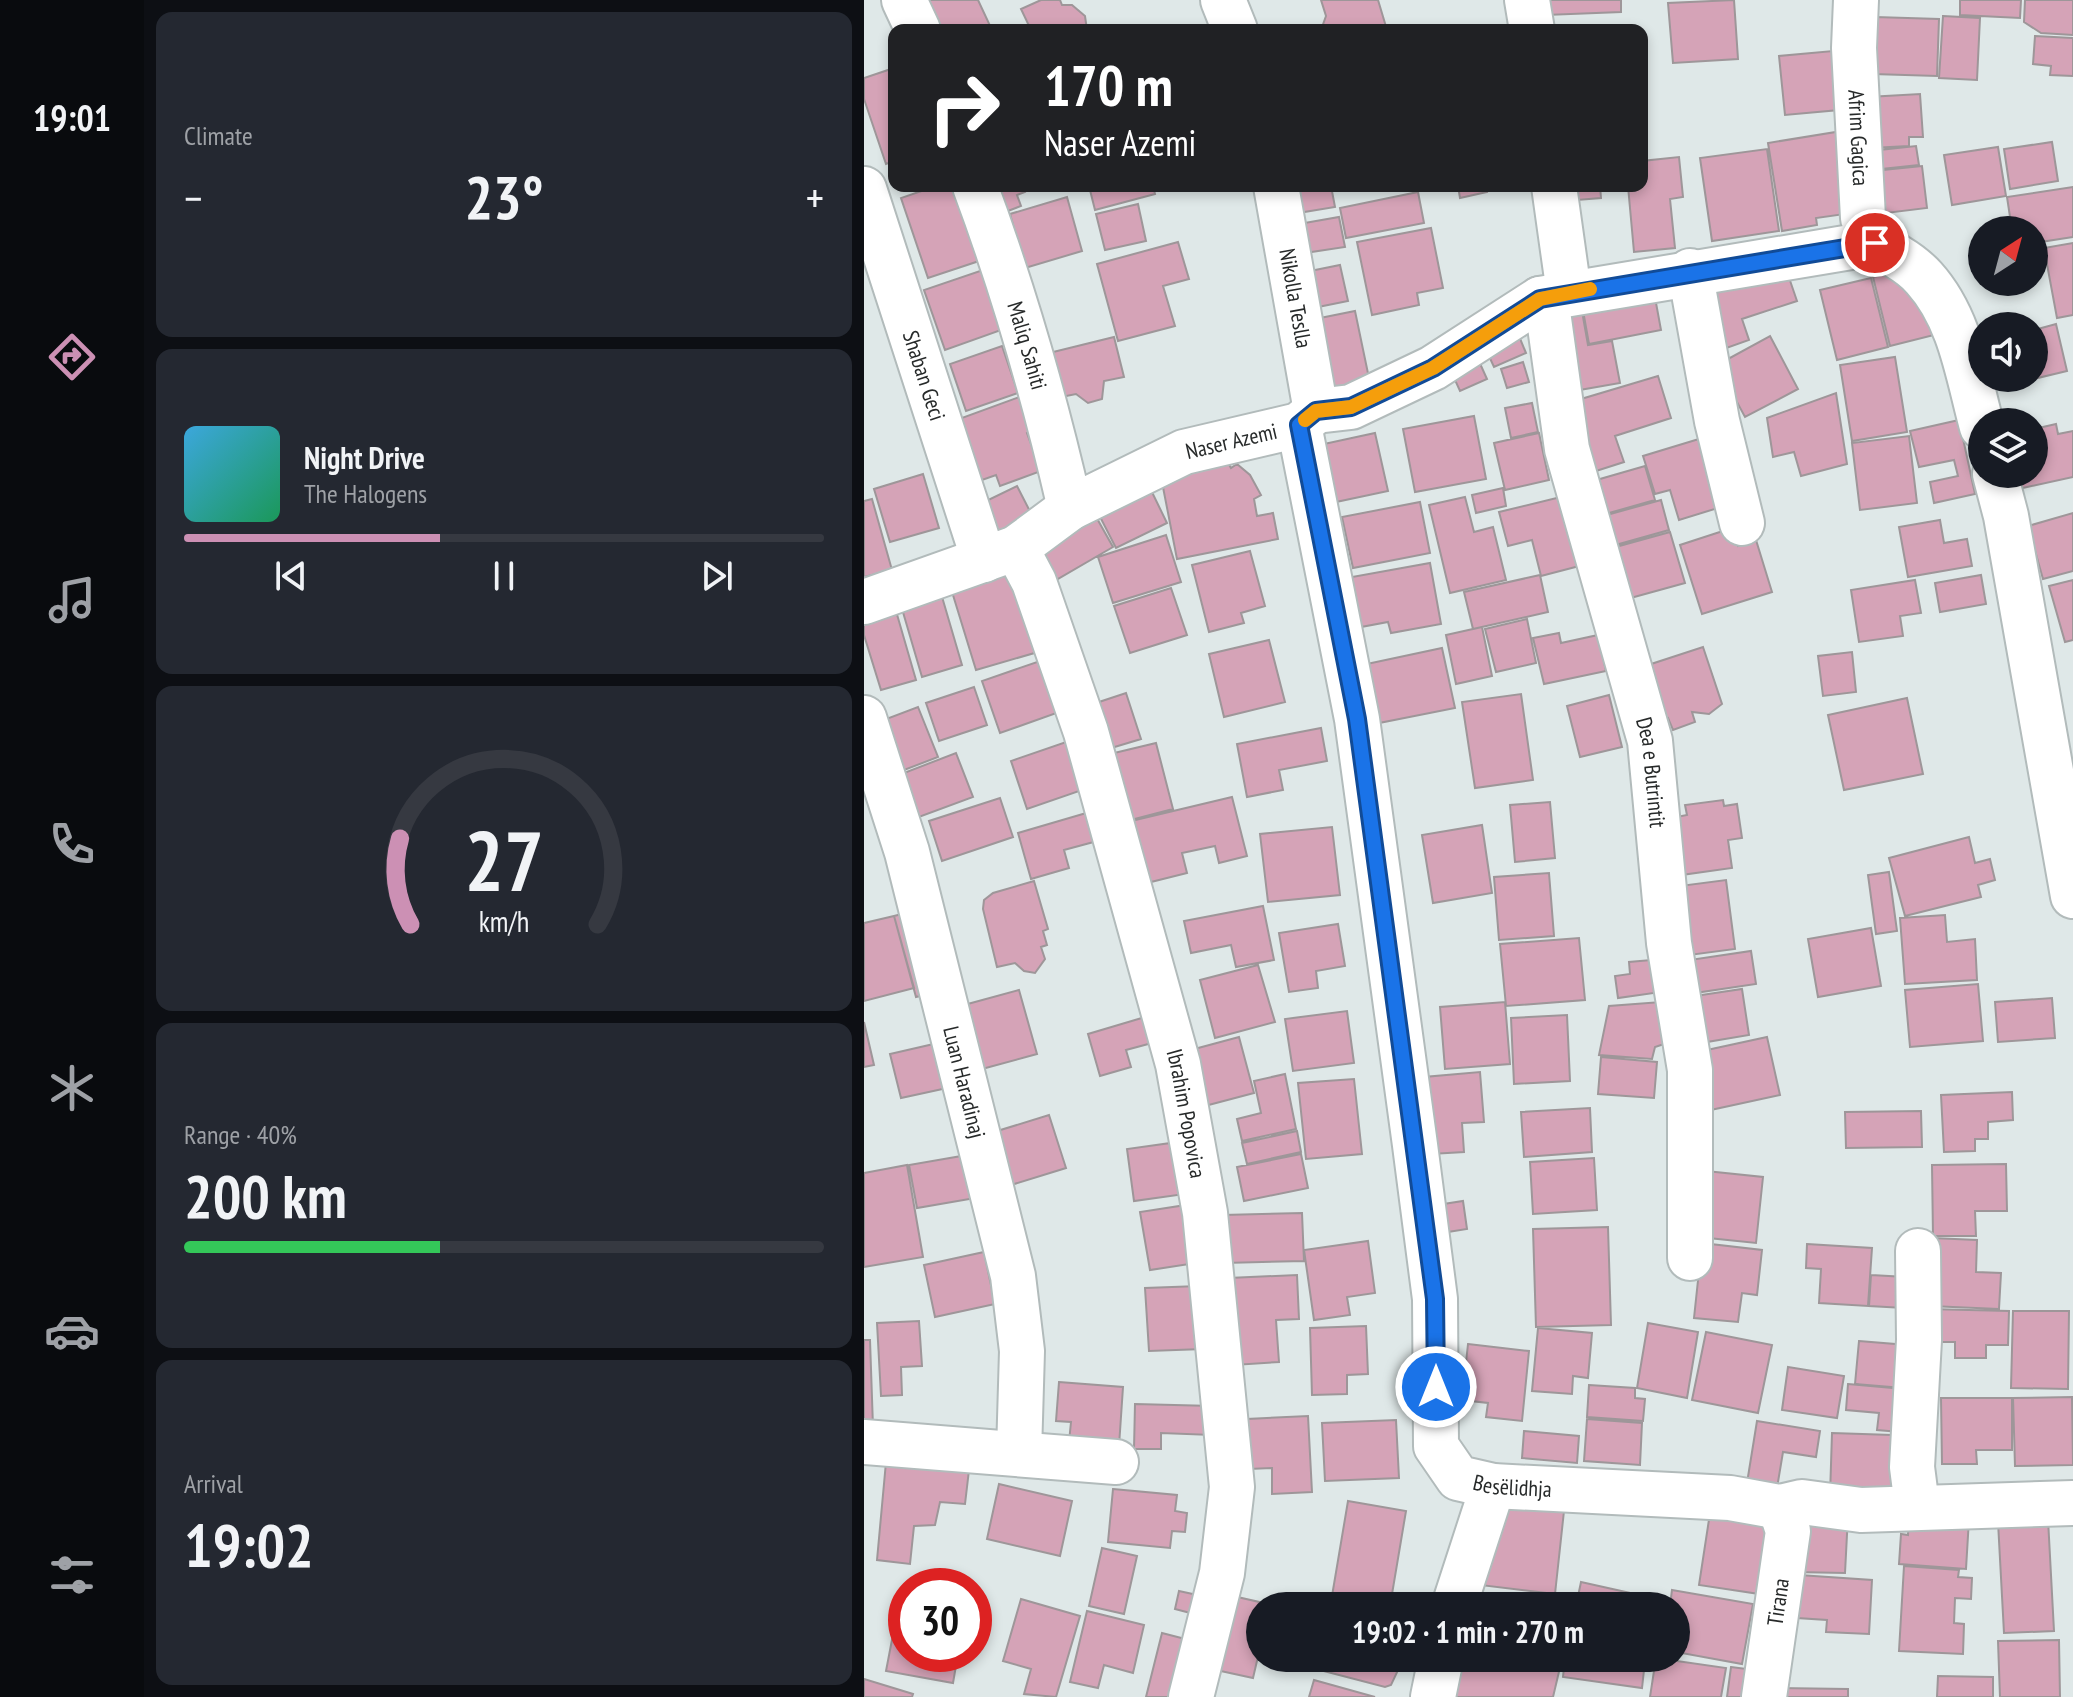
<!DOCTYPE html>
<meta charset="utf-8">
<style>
:root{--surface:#171b24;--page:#242831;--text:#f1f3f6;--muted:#9ea1a6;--line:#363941;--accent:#cc90b4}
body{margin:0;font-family:"PT Sans Narrow",sans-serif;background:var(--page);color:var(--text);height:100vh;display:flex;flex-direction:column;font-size:30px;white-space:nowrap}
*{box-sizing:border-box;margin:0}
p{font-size:26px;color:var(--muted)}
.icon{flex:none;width:44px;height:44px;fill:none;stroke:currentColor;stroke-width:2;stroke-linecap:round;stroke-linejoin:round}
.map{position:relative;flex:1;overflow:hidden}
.drawer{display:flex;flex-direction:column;gap:12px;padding:12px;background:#0d0f14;width:720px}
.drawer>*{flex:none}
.top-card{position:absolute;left:24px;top:24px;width:760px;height:168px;border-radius:16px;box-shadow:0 4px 12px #0003;background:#202124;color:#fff;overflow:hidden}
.needle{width:52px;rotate:36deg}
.controls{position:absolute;left:1104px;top:216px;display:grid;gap:16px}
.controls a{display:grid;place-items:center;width:80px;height:80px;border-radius:50%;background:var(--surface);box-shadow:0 4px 12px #0003;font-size:40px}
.speed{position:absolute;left:24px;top:1568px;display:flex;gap:16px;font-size:40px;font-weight:700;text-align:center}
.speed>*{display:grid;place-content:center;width:104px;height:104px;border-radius:50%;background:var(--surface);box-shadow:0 4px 12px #0003;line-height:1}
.speed .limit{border:12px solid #d22;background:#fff;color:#111}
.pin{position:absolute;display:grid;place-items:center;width:68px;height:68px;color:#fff;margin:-34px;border:4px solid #fff;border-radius:50%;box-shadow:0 2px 8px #0007}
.me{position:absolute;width:88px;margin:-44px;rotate:0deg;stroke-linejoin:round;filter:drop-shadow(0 0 6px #0008)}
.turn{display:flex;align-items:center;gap:28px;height:168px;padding:0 24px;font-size:36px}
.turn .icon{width:104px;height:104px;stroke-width:2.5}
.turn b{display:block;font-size:56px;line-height:68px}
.big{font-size:60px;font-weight:700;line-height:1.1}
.drawer .widget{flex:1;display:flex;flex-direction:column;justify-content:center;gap:12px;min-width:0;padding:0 28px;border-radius:16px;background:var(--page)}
.drawer .dial{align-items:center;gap:0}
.dial svg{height:208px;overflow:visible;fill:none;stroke:var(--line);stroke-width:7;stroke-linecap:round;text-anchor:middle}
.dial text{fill:var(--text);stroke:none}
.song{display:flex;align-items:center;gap:24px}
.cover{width:96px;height:96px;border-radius:12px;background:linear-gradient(135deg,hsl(200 70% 55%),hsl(150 70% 35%))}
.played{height:8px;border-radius:4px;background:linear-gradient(90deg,var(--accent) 40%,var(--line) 40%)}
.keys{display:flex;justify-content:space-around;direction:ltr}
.heat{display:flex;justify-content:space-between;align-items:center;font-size:44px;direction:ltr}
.charge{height:12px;border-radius:6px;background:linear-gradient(90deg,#34c759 40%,var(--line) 0)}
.trip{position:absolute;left:382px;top:1592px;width:444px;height:80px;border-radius:40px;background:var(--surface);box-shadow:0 4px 12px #0003;font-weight:700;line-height:80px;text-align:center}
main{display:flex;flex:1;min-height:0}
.tab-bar{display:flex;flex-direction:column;width:144px;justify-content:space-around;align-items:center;background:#090b0e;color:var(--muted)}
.tab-bar .icon{width:56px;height:56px}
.tab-bar .active{color:var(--accent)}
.tab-bar b{font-size:36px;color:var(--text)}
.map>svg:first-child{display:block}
</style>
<main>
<nav class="tab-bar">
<b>19:01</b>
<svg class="icon active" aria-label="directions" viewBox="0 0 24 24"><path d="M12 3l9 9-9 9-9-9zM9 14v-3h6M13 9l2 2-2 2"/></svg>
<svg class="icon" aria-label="music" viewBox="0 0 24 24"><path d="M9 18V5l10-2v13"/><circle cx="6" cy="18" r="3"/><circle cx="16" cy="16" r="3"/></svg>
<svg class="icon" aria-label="phone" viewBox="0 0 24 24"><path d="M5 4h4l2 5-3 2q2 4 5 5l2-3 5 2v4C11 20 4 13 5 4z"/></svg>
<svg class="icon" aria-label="climate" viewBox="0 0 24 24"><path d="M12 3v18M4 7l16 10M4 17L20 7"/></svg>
<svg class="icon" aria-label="car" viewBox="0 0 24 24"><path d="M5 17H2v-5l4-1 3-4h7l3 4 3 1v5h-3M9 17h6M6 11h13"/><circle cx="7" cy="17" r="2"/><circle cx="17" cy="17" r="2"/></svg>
<svg class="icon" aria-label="filters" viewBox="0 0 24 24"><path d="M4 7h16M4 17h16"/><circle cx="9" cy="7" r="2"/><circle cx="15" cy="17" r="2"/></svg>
</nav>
<section class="drawer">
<div class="widget"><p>Climate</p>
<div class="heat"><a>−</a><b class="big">23°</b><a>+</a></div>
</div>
<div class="widget">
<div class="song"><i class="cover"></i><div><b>Night Drive</b><p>The Halogens</p></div></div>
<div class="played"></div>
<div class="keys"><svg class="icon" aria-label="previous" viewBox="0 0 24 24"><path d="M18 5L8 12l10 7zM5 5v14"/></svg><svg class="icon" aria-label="pause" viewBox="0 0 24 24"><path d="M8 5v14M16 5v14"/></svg><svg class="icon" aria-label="next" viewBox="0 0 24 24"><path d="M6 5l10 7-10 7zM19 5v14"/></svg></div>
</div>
<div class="widget dial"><svg viewBox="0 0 100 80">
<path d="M14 69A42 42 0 1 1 86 69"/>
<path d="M14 69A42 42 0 0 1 10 36" stroke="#cc90b4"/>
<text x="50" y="56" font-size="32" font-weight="700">27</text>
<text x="50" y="72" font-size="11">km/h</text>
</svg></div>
<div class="widget"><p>Range · 40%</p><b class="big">200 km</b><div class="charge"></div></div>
<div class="widget"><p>Arrival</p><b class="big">19:02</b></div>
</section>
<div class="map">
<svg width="1209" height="1697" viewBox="0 0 1209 1697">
<rect width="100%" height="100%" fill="#dfe8e8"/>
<path fill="#d5a3b7" stroke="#9e9699" stroke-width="2" d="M63,0H114L128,30H68Z
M177,0H196L198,5H208L221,16L223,30H167L157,9Z
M457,0H514L523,30H457L462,16Z
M681,0H757V12L682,15Z
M870,0L874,59L809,63L804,3Z
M1096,0H1157L1156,18L1096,15Z
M1161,0H1209V35L1177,33L1160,22Z
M1079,16L1116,18L1113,80L1075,78Z
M1011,17L1075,19L1073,76L1009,74Z
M1171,36L1209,38V76L1186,75L1187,66L1169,64Z
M969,51L975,110L921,115L915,56Z
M30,68V161L22,164L0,99V78Z
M1056,94L1059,137H1045V146L1007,148L1004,97Z
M978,131L981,214L952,218L953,225L918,231L904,143Z
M1188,142L1194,181L1146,189L1140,149Z
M1052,146L1055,165L1008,170L1006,151Z
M1134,147L1142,196L1088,205L1080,155Z
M903,149L915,231L848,241L836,158Z
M815,157L819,197L806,199L811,248L770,252L764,186H778V161Z
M1058,166L1063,208L1014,214L1009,171Z
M72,186H99L124,258L64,278L37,198Z
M119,186H159L161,192L153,195L157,206L131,216Z
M225,186H289L291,194L231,210Z
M423,186H467L471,207L428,214Z
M594,186H622L623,192L596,198Z
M712,186H736L737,198L713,200Z
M1209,187V237L1170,243V230H1148L1143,197Z
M554,192L560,223L482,238L476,208Z
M203,197L218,251L161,268L146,214Z
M274,204L282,241L241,250L232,214Z
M475,217L481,247L434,254L429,225Z
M567,228L579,288L553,293L555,305L508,315L493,242Z
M314,242L325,279L299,286L311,326L254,341L233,264Z
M1209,243V315L1193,318L1180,248Z
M920,263L933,301L878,319L885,340L854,351L835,291Z
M476,265L484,301L449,308L441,272Z
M119,270L140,329L81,350L60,290Z
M1031,272L1082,332L1026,346L1009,277Z
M1007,278L1024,347L973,360L956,290Z
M790,292L797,330L725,344L718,305Z
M491,311L506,383L461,393L446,320Z
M718,311L724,345L748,341L756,383L704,392L691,315Z
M650,324L662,353L630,367L617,339Z
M1192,324L1203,371L1132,388L1130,378H1170V330Z
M906,336L934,389L881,417L853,365Z
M250,337L260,377L240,381L238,399L224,403L212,394L187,399L177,355Z
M138,346L154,393L102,411L86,364Z
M609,348L623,379L596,391L582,360Z
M1031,357L1043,432L988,441L976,365Z
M659,362L665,382L643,388L637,369Z
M794,376L807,418L751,436L760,462L729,472L707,402Z
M972,393L983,464L937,476L930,452L909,457L903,418Z
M161,395L173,429L163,433L177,471L136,486L132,475L118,480L95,419Z
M668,403L674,432L647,438L641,408Z
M610,416L622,479L551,492L539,429Z
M1095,420L1111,494L1070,503L1066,482L1094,476L1090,460L1055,467L1046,431Z
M1192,424L1194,434L1209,431V477L1154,489L1151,474H1170V429Z
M511,433L524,491L472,502L460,444Z
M675,433L685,480L641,490L630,443Z
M848,435L870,503L815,520L806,490L791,494L779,456Z
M1045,436L1053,503L996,510L988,443Z
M360,456L367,468L373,464L386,475L397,495L390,499L393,516L409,513L414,539L313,559L298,482Z
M781,466L791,500L738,515L729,481Z
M59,474L75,528L26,542L10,489Z
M153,486L174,527L137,546L116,504Z
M285,486L303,523L252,548L233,511Z
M639,488L642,506L612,513L608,495Z
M705,495L723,564L677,576L668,540L644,546L635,512Z
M601,497L610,532L629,527L642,580L586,593L565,505Z
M8,499L28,570L0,577V501Z
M797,500L805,530L748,546L739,516Z
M556,502L566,553L489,568L478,517Z
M1209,513V571L1179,579L1164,526Z
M231,515L249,547L192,580L174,547Z
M1076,520L1080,543L1103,539L1108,566L1044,577L1035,527Z
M868,528L874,546L892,540L908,592L838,614L816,545Z
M806,532L821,583L763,599L748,548Z
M302,535L317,582L249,603L234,557Z
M386,551L401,606L377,613L380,623L345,632L328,565Z
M148,563L174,652L112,670L85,582Z
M566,563L577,624L527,633L524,622L497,627L488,577Z
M676,575L684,612L609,629L600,592Z
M1117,575L1122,604L1076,612L1071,583Z
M1051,580L1057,613L1036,616L1039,636L995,642L987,590Z
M1209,580V640L1201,642L1185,586Z
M307,588L323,635L266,653L250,606Z
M76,590L98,665L58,677L36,602Z
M32,611L52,680L17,690L0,635V620Z
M663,619L672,663L632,672L621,629Z
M618,627L628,676L592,684L582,635Z
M695,633L697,643L734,635L742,671L680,684L669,638Z
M405,640L421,702L360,717L345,654Z
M839,647L858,704L845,714L828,712L831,722L809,730L804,718L796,720L778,667Z
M578,648L591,708L510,724L498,665Z
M988,652L992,692L959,696L954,656Z
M182,659L201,710L136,733L118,681Z
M110,687L123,725L75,741L62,703Z
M262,693L277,739L244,749L229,704Z
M657,694L669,780L611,788L598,702Z
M745,695L758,747L716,757L703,706Z
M1043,698L1059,774L980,790L964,715Z
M54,707L74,757L27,775L9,724Z
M457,728L463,761L415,770L419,790L383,797L373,744Z
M208,740L224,788L163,809L147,761Z
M292,743L309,809L263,821L246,754Z
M92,753L109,797L44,821L27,778Z
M368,797L383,856L355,863L351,846L318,853L323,873L279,884L263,822Z
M136,798L149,837L78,861L65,821Z
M859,800L860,806L873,804L878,838L864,840L868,868L810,876L802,819L823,815L821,805Z
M686,802L691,858L651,862L646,805Z
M229,811L237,840L200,850L205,868L167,879L154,833Z
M618,825L628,893L569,903L558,835Z
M468,827L476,895L404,902L396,834Z
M1105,837L1111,863L1126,859L1131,880L1114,885L1117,897L1041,916L1025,858Z
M1025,872L1033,931L1012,934L1004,875Z
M685,873L690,936L635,940L630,877Z
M862,880L871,949L818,956L808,887Z
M170,881L184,929L179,931L183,945L177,947L181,959L171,973L160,971L151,963L133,967L119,909L120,900L129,893Z
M399,906L410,960L372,967L367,945L327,953L320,921Z
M53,910L76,991L52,997L30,916Z
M1081,915L1083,942L1111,939L1113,980L1041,984L1036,918Z
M30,916L50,988L0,1001V923Z
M474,924L481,966L452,971L454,988L425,992L415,933Z
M1007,928L1017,986L954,997L944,939Z
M715,938L721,1000L642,1006L636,944Z
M887,951L892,984L824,994L819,961Z
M787,960L790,993L754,998L751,976L766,974L765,962Z
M394,965L411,1022L351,1038L336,980Z
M1114,984L1119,1041L1046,1047L1041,990Z
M878,989L885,1035L831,1044L824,997Z
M155,990L173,1054L118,1069L100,1005Z
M1188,998L1191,1038L1134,1042L1131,1002Z
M641,1002L646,1064L581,1069L576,1007Z
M797,1002L803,1043L791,1047L788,1059L735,1055L745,1006Z
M483,1011L490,1063L429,1071L421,1019Z
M703,1015L706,1081L650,1084L647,1018Z
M281,1017L288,1043L262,1050L267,1067L236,1076L224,1034Z
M0,1022L10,1065L0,1067Z
M375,1037L390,1093L337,1107L323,1051Z
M903,1037L916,1095L842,1111L829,1053Z
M87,1040L97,1085L37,1098L26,1054Z
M737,1057L793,1062L790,1098L734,1094Z
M616,1072L620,1122L598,1123L600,1152L567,1154L560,1077Z
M421,1074L432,1129L378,1141L373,1119L397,1113L390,1081Z
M490,1079L498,1154L442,1159L434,1083Z
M1148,1092L1149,1120L1124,1122V1139H1111V1151L1080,1152L1077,1095Z
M726,1108L728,1152L660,1157L657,1112Z
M1057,1111L1058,1147L982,1148L981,1112Z
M185,1115L202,1168L147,1185L130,1132Z
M433,1131L437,1152L383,1164L378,1143Z
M314,1142L321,1194L270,1201L263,1149Z
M115,1153L123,1196L53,1208L45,1165Z
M437,1154L444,1188L380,1201L373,1167Z
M730,1158L733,1210L669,1214L666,1162Z
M1142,1164L1143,1211H1111L1112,1236H1069L1068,1165Z
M43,1165L59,1257L0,1267V1173Z
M842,1171L899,1177L892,1243L835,1237Z
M599,1201L603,1229L565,1235L560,1207Z
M322,1205L332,1263L286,1270L276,1212Z
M438,1213L440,1261L360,1263L359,1215Z
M744,1227L747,1325L672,1327L669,1229Z
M1068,1238L1113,1240L1112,1272L1137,1273L1135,1309L1066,1306Z
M504,1241L511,1293L483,1297L486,1315L450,1320L440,1250Z
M838,1243L898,1250L893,1295L878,1293L874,1322L830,1318Z
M943,1244L1008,1248L1004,1306L955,1303L957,1269L942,1268Z
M120,1252L131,1304L71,1317L60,1265Z
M433,1275L435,1319L412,1320L415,1362L370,1365L365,1278Z
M1007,1275L1042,1277L1040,1308L1005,1306Z
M335,1286L339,1349L285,1351L281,1288Z
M1064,1309L1145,1311L1144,1345H1122V1358H1091V1342H1063Z
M1149,1311H1205L1204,1389L1147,1388Z
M55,1321L58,1366L37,1367L38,1395L17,1396L13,1323Z
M784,1323L834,1332L823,1398L773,1388Z
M502,1326L504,1374L483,1375V1394L448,1395L446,1328Z
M674,1328L728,1333L724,1378L709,1376L708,1394L668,1391Z
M842,1332L908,1345L894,1413L828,1400Z
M0,1340H6L9,1427H0Z
M995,1341L1043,1345L1039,1388L991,1384Z
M604,1344L665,1351L658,1421L622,1417L624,1403L598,1400Z
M924,1367L980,1376L973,1418L918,1410Z
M195,1382L259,1387L255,1446L205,1442L207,1422L192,1421Z
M984,1384L1040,1389L1036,1432L1013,1430L1015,1413L982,1410Z
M725,1385L771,1388V1398L781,1399L779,1421L723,1417Z
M1208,1397L1209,1465L1151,1466L1149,1398Z
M1077,1398H1148V1450H1112L1113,1464H1078Z
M271,1404L349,1406L348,1435L297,1433V1449H270Z
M444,1416L448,1492L408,1494V1468L385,1469L383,1419Z
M723,1419L778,1423L776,1465L720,1461Z
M532,1420L535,1478L461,1481L458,1423Z
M893,1421L956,1431L952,1457L919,1452L913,1488L883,1483Z
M660,1431L715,1436L713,1463L658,1458Z
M968,1433L1028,1435L1027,1497L966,1496Z
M22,1462L105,1470L101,1504L76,1502L71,1525L50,1526L46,1564L13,1560Z
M135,1484L208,1501L196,1556L123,1539Z
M249,1489L313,1495L311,1511L323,1513L321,1532L308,1531L306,1548L244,1542Z
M484,1501L542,1511L526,1606L468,1596Z
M625,1503L700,1511L691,1594L616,1585Z
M941,1512L984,1515L981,1573L930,1572Z
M846,1513L912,1524L902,1595L835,1585Z
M1045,1515L1105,1519L1102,1569L1035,1564L1037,1534L1044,1535Z
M1184,1519L1190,1631L1140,1633L1134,1522Z
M238,1548L273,1556L260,1614L225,1606Z
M1040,1566L1095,1570L1094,1577L1108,1578L1107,1599L1091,1598L1090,1623L1100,1624L1099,1654L1035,1651Z
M935,1575L1008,1580L1005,1634L962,1632L963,1620L933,1618Z
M717,1582L771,1594L769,1606H712Z
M808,1590L889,1604L878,1664L812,1652V1606H806Z
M315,1591L338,1596L334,1615L311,1609Z
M369,1596L413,1606H396V1648L389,1678L352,1670Z
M157,1599L216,1616L192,1697L160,1694L167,1669L139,1661Z
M42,1605V1654H94L89,1683L22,1671L32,1619Z
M223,1611L280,1625L269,1673L240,1665L234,1688L206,1682Z
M298,1633L329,1641L316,1697H282Z
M1195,1640L1196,1697H1136L1134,1641Z
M455,1658H531L535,1668L527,1685L521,1687L452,1669Z
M596,1658H694L698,1659L689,1697H586Z
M701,1658L781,1661L778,1688L699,1677Z
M792,1658L862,1668L857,1697H786Z
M867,1667L891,1670L887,1697H863Z
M1074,1676L1129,1677V1697H1073Z
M0,1679L49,1694L48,1697H0Z
M450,1680L511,1697H445Z
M912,1688L984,1689V1697H911Z"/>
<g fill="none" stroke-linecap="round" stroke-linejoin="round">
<g stroke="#b2bbbb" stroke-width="48">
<g id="street">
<path d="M40,0L54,30"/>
<path d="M359,0L371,30"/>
<path d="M663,0L668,30"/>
<path id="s1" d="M111,186C150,291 181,399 206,508"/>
<path id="s2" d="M412,186L452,411"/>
<path d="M690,186L705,293"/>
<path id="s3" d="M0,189L120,560"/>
<path d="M826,271L853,421L878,523"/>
<path id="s4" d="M676,299L685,319L703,449L786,741L805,943L826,1070V1258"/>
<path id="s5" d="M435,425L493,719L551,1145L571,1299L572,1446L594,1478L629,1486L866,1498L916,1507L938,1502L997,1510L1209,1503"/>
<path id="s6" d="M152,548L170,582L222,732L314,1064L341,1213L368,1487L358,1573L327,1697"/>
<path id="s7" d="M0,602L152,548L206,508L320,452L435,425L452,411L487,407L569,368L676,299L1011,243"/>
<path id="s8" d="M0,718L43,852L149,1276L158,1351L155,1453"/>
<path d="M0,1442L252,1462"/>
<path d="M1053,1506L1048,1467L1055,1340L1054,1251"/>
<path d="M590,1606L629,1486"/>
<path d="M569,1697L577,1658"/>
<path id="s9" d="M900,1697L924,1531L916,1507"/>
</g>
</g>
<g stroke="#b2bbbb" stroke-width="48">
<g id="secondary">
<path id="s10" d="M992,0L990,48L999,218C1019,260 1035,250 1060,278C1097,319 1104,376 1118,427"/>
<path d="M1131,474L1142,516L1209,896"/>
</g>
</g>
<use href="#street" stroke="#fff" stroke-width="44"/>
<use href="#secondary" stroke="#fff" stroke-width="44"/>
</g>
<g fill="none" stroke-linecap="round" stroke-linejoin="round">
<g stroke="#114b97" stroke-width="20">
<path id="route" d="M572,1387L571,1299L493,719L435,425L452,411L487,407L569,368L676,299L1011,243"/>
</g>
<use href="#route" stroke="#1a73e8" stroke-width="14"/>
<path stroke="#f59e0b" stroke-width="14" d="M441,420L452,411L487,407L569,368L676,299L726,289"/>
</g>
<g text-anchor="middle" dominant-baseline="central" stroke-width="8" stroke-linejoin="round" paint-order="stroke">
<g font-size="22" fill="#272a2a" stroke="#dfe8e8">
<text stroke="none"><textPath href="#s10" startOffset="138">Afrim Gagica</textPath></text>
<text stroke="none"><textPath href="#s2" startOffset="114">Nikolla Teslla</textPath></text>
<text stroke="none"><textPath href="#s1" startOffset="168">Maliq Sahiti</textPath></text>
<text stroke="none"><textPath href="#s3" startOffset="196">Shaban Geci</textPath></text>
<text stroke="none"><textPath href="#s7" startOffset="404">Naser Azemi</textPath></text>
<text stroke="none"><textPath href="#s4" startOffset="488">Dea e Butrintit</textPath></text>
<text stroke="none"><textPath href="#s8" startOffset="378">Luan Haradinaj</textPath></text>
<text stroke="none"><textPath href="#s6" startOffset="592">Ibrahim Popovica</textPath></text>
<text stroke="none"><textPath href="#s5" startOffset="1126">Besëlidhja</textPath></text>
<text stroke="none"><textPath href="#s9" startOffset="96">Tirana</textPath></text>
</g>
</g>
</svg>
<div class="controls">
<a><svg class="needle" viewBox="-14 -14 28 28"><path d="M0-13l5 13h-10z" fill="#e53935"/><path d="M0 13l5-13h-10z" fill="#9ea1a6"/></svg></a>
<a><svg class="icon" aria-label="sound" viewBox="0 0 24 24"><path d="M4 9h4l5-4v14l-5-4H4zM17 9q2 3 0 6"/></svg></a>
<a><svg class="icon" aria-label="layers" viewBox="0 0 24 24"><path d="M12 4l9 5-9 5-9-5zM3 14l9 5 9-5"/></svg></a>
</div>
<div class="speed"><div class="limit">30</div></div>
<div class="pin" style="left:1011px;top:243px;background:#d93025"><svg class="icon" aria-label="arrive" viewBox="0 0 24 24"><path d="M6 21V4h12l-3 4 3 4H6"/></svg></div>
<svg class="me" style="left:572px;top:1387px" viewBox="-20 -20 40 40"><circle r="17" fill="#1a73e8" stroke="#fff" stroke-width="3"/><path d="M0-11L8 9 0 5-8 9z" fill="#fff"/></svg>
<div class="trip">19:02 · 1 min · 270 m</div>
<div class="top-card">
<div class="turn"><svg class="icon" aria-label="right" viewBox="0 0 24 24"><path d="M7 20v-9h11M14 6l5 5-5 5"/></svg><div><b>170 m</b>Naser Azemi</div></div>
</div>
</div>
</main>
